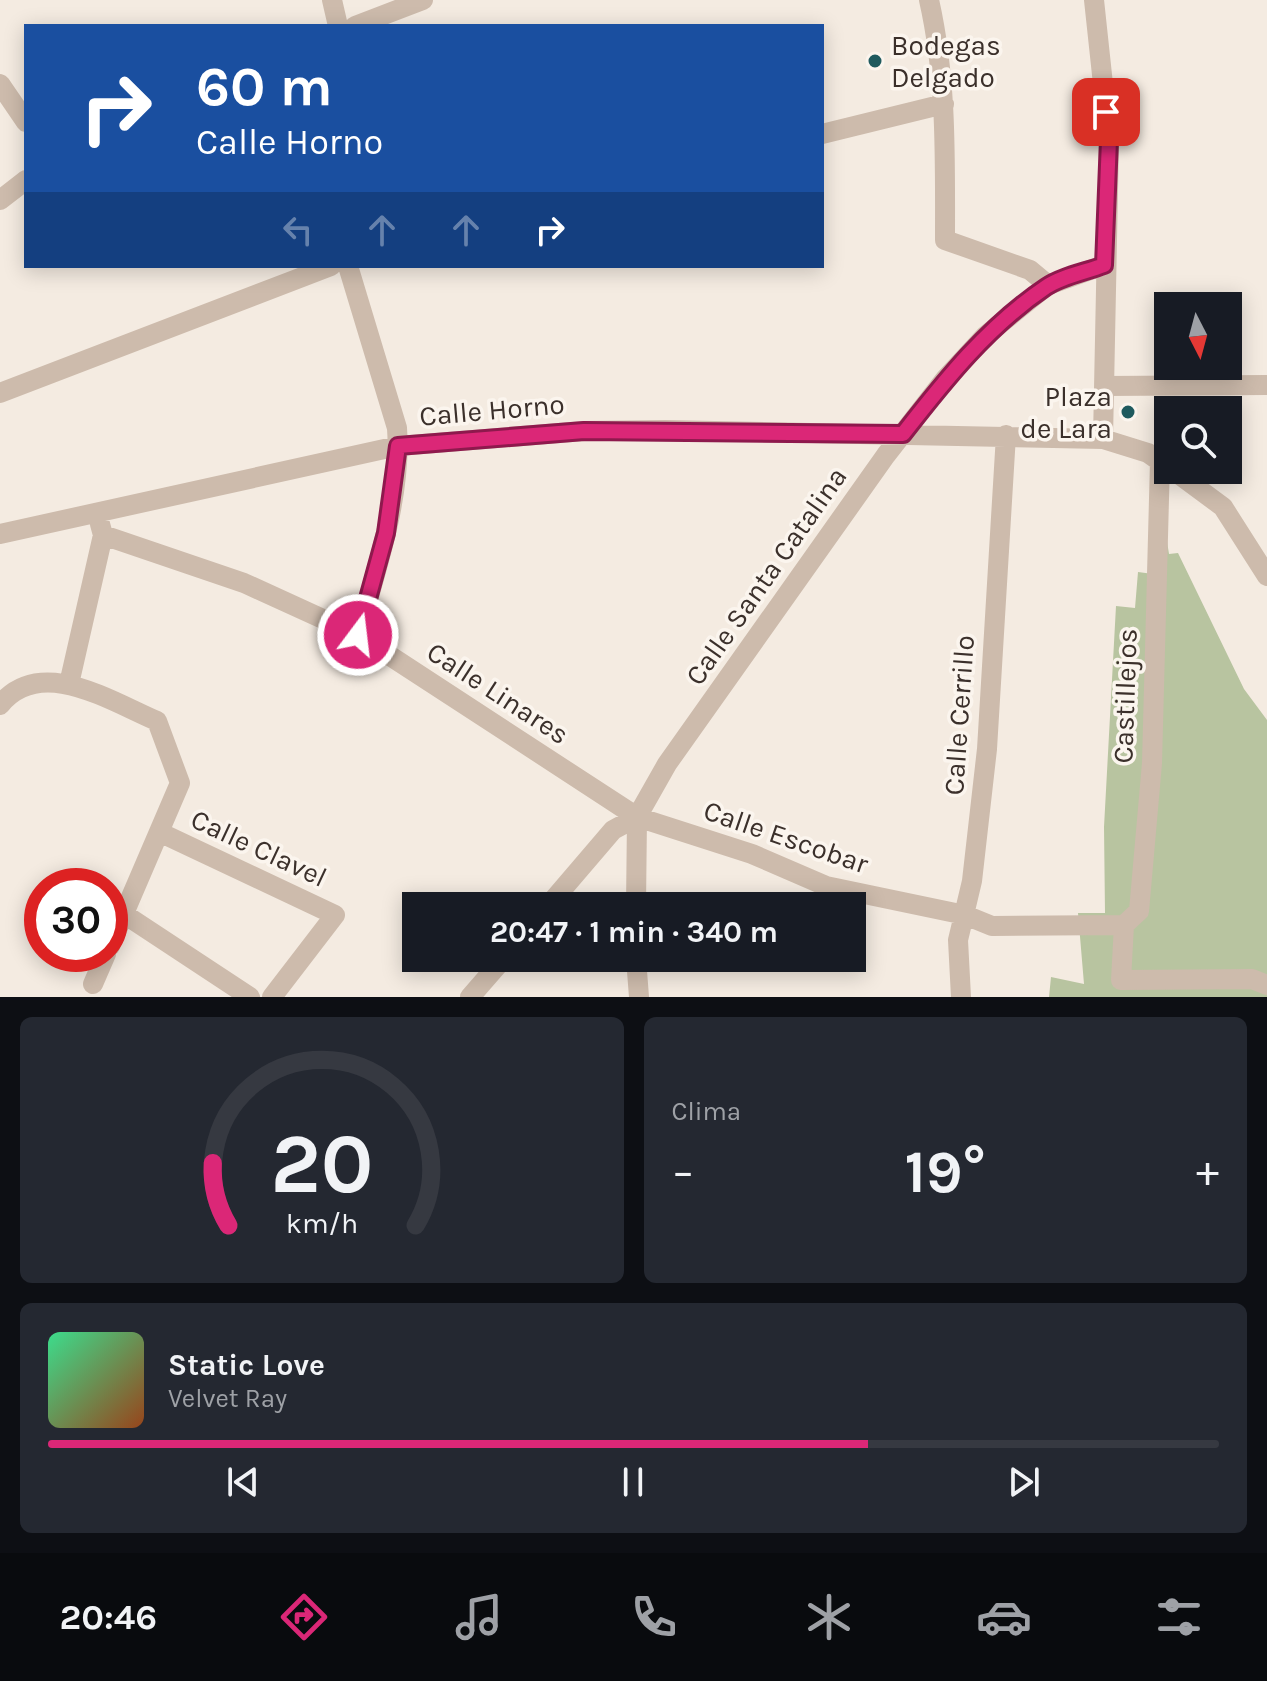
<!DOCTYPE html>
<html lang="es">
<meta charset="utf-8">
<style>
:root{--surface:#171b24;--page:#242831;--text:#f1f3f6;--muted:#9ea1a6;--line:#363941;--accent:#db2777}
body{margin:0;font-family:Karla,sans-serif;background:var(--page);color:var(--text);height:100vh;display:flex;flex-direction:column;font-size:30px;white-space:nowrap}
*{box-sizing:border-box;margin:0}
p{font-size:26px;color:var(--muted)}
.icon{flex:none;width:44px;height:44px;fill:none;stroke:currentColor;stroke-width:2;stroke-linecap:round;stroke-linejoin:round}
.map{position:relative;height:997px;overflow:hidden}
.drawer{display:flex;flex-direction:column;gap:20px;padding:20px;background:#0d0f14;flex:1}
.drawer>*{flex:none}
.guide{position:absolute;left:24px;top:24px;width:800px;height:244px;border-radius:0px;box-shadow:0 4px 20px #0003;background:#1a4fa0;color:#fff;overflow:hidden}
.needle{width:52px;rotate:174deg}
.tools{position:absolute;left:1154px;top:292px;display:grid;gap:16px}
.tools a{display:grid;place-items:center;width:88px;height:88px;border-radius:0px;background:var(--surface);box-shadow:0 4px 20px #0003;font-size:40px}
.speed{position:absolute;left:24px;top:868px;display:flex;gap:16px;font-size:40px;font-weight:700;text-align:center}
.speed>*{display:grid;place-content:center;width:104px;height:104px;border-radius:50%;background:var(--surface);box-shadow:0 4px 20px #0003;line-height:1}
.speed .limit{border:12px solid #d22;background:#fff;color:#111}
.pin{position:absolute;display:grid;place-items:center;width:68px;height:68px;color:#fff;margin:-34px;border-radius:16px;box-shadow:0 4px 12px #0006}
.me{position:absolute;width:88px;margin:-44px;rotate:15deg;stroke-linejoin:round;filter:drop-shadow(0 0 6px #0008)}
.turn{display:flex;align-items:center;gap:28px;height:168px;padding:0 40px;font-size:36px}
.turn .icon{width:104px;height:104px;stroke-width:2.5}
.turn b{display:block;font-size:56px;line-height:68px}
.lanes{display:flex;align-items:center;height:76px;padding:0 40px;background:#0003;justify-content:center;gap:40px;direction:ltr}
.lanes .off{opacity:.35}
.big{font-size:60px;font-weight:700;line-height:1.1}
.drawer .widget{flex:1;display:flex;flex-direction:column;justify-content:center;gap:12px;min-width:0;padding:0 28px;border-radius:12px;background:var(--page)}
.drawer .dial{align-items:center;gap:0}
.dial svg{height:208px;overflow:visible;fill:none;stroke:var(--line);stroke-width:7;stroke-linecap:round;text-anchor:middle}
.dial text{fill:var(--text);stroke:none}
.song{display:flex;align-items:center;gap:24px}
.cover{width:96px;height:96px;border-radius:12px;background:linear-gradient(135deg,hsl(150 70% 55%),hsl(20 70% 35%))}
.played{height:8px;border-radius:4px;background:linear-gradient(90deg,var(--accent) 70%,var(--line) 70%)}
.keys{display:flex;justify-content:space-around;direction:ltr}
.heat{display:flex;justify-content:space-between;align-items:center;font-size:44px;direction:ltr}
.drawer .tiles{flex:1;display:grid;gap:20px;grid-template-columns:1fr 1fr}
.widget:last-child{grid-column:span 2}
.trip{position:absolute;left:402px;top:892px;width:464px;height:80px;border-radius:0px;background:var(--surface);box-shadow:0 4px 20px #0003;font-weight:700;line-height:80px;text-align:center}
.menu{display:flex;height:128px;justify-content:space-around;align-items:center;background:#090b0e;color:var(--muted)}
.menu .icon{width:56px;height:56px}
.menu .active{color:var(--accent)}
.menu b{font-size:36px;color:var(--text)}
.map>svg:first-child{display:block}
</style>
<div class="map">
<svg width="1267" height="997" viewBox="0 0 1267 997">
<rect width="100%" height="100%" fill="#f4ebe1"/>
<path fill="#b8c4a0" d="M1164,523L1169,554L1178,553L1244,689L1267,720V997H1049L1051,977L1084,984L1078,913H1105L1104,827L1116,606L1135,608L1138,572L1153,574Z"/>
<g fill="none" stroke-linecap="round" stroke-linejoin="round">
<path stroke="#cdbbac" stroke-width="20" d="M332,0L338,26
M929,0C947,79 945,160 945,240L1030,270L1048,285
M1094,0L1109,140L1103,439
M355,26L423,0
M0,84L26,122
M822,134L944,104
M0,200L26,180
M348,266L397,428C402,497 376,569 358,635
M1104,386L1267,385
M0,393L331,266
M1173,470L1223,507L1267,576
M0,534L398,446L584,431L665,430L1103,439L1148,453L1168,467
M103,535L244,583L358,635L637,817L752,854L826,886L965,915L992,926L1124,925
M69,684L103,535L100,524
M0,705C40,655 110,701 157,721L180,783L110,946
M159,832L335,915L272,997
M548,906L613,830L637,817
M636,906L637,817L667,764L886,455L946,378L985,336L1048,285L1104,265
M124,914L250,997
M1124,925L1139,911L1152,763L1160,461
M1124,925L1121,980L1252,979L1267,985
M636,958L639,997
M93,984L106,954
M470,997L504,958
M961,997L958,940L972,881L987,749L1006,435"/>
</g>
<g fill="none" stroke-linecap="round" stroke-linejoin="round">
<g stroke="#8e194d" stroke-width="20">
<path id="route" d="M358,635L386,533L398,446L584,431L903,434C945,380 988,326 1046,287C1062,276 1086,272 1104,265L1109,140L1106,112"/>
</g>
<use href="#route" stroke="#db2777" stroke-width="14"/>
</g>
<g fill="#1f5a5e" stroke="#fbf5ee" stroke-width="3">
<circle cx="875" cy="61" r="8"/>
<circle cx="1128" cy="412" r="8"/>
</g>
<g text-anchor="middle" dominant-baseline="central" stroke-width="7" stroke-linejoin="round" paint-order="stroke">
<g font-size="28" fill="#3b302b" stroke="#fbf5ee" text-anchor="start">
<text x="891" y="45">Bodegas<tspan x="891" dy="32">Delgado</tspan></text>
<text x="1112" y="396" text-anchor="end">Plaza<tspan x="1112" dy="32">de Lara</tspan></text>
</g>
<g font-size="28" fill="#3b302b" stroke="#fbf5ee">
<text transform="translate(492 410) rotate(-5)">Calle Horno</text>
<text transform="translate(766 576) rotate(-55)">Calle Santa Catalina</text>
<text transform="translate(498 693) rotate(33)">Calle Linares</text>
<text transform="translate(1125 696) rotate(-88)">Castillejos</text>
<text transform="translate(959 715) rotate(-86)">Calle Cerrillo</text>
<text transform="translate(786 837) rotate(19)">Calle Escobar</text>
<text transform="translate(259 848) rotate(25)">Calle Clavel</text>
</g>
</g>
</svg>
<div class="tools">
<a><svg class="needle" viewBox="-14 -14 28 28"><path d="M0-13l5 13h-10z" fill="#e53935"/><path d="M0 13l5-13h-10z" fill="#9ea1a6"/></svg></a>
<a><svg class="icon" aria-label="search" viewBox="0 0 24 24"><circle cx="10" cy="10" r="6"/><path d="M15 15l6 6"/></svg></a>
</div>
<div class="speed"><div class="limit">30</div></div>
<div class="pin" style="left:1106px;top:112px;background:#d93025"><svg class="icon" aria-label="arrive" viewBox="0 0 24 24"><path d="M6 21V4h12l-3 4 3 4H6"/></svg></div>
<svg class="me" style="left:358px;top:635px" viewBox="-20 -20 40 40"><circle r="17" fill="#db2777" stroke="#fff" stroke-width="3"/><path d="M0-11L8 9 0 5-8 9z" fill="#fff"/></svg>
<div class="trip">20:47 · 1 min · 340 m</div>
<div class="guide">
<div class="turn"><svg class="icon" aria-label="right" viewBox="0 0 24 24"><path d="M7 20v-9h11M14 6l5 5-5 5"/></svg><div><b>60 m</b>Calle Horno</div></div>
<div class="lanes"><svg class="icon off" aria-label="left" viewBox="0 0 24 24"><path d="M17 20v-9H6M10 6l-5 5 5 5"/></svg><svg class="icon off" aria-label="ahead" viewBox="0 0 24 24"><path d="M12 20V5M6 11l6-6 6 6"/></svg><svg class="icon off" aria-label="ahead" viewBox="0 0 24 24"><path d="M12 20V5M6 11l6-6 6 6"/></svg><svg class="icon" aria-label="right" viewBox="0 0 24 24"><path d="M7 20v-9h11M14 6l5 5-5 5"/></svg></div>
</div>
</div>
<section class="drawer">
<div class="tiles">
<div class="widget dial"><svg viewBox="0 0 100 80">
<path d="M14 69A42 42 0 1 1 86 69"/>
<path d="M14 69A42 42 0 0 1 8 45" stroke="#db2777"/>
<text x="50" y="56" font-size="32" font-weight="700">20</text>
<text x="50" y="72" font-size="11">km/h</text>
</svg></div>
<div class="widget"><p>Clima</p>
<div class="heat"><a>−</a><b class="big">19°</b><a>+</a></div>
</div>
<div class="widget">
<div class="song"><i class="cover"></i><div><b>Static Love</b><p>Velvet Ray</p></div></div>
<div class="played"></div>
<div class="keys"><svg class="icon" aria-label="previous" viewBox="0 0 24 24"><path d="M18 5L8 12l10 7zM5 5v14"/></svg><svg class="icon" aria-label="pause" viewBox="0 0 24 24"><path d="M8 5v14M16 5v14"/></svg><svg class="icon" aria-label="next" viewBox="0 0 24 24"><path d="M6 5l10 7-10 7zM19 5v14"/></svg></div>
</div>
</div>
</section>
<nav class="menu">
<b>20:46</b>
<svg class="icon active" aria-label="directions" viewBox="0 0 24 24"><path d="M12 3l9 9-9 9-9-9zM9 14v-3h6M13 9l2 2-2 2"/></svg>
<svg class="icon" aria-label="music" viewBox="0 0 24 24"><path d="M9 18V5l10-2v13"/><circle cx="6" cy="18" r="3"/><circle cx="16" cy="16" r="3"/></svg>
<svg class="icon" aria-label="phone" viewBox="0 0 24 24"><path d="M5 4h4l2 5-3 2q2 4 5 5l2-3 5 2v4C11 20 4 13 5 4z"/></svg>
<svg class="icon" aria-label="climate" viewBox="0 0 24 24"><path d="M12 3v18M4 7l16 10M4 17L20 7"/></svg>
<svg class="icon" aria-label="car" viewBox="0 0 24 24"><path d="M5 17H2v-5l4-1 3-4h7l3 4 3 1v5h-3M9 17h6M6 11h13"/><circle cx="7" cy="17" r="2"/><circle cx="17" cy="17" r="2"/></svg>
<svg class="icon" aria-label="filters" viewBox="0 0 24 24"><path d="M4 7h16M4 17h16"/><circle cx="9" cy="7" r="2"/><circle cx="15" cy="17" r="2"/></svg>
</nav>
